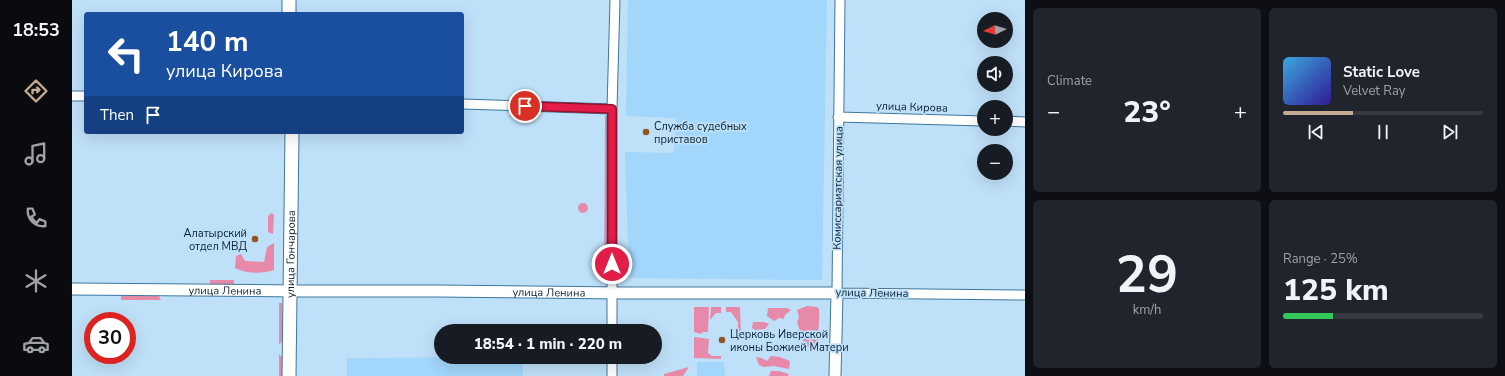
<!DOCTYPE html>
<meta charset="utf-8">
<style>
:root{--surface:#171b24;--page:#20242c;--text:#f1f3f6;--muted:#9ea1a6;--line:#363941;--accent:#c6ab93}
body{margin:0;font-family:"Nunito Sans",sans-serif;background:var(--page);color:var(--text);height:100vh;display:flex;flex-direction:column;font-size:15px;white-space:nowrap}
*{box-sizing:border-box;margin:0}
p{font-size:13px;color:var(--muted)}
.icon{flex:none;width:22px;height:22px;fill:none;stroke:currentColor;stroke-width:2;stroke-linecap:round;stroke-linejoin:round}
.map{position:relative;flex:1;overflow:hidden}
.panel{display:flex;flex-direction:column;gap:8px;padding:8px;background:#0d0f14;width:480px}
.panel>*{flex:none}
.guide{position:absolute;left:12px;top:12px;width:380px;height:122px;border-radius:4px;box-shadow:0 4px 16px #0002;background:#1a4fa0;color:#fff;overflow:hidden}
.needle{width:26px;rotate:265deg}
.controls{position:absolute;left:905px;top:12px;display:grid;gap:8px}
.controls a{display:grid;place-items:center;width:36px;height:36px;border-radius:50%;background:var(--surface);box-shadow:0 4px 16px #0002;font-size:20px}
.speed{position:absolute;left:12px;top:312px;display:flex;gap:8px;font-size:20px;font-weight:700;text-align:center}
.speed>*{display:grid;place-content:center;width:52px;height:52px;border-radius:50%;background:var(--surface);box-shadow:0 4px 16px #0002;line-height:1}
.speed .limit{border:6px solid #d22;background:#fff;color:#111}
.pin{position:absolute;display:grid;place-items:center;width:34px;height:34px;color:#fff;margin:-17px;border:2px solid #fff;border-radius:50%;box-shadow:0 1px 4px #0007}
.me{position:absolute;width:44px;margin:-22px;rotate:0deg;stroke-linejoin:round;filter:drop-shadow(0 0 3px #0008)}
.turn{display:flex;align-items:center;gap:14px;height:84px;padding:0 16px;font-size:18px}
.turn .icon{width:52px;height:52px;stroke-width:2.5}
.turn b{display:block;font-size:28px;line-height:34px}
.then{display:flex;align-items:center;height:38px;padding:0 16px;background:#0003;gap:8px;font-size:15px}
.big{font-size:30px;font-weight:800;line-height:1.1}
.panel .card{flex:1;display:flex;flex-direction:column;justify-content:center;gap:6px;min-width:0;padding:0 14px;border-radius:6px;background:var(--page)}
.panel .dial{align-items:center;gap:0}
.dial b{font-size:52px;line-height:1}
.song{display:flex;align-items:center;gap:12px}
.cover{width:48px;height:48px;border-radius:6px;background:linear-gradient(135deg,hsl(200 70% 55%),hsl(250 70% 35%))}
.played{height:4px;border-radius:2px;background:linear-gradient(90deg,var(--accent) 35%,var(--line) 35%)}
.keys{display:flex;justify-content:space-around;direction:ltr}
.heat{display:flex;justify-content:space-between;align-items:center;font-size:22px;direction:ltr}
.charge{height:6px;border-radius:3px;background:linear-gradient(90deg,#34c759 25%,var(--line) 0)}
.panel .tiles{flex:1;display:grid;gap:8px;grid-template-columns:repeat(2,1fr)}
.trip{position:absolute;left:362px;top:324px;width:228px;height:40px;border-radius:20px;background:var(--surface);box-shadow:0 4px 16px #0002;font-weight:800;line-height:40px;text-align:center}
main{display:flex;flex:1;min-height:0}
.tab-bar{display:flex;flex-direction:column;width:72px;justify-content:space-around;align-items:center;background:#090b0e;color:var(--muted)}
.tab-bar .icon{width:28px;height:28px}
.tab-bar .on{color:var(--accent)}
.tab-bar b{font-size:18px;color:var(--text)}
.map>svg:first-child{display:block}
</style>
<main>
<nav class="tab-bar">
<b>18:53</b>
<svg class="icon on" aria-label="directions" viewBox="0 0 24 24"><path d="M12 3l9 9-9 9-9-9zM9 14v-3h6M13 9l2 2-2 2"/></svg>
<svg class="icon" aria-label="music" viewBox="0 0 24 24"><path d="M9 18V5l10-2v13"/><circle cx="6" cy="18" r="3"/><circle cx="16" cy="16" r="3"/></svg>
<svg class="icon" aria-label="phone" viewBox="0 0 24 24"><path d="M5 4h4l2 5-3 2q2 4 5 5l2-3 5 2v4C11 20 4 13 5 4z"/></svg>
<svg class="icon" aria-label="climate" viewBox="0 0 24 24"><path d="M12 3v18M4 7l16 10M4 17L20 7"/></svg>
<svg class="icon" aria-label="car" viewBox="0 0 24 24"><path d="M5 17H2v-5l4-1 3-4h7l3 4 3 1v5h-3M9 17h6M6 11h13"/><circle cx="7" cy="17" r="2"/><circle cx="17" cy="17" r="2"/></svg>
</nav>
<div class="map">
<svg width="953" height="376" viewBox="0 0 953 376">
<rect width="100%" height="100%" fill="#bee0f8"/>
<path fill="#a2d6fa" d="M556,0H755L750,280L557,278L553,152L602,153L604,118L554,116Z
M451,357V376H275V358Z
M625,362H652L653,376H625Z"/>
<path fill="#e78aa9" d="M533,115L537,119L536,270L532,273Z
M506 208a5 5 0 1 1 10 0a5 5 0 1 1-10 0Z
M199,213L202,215L201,234L196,232V216Z
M202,243V270C191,274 174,274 163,268L164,256L169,254L173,261L192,262L195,247Z
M138,280H162V285H138Z
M49,295L87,296L89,300H49Z
M207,303H210V340L209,343L207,344Z
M735,306L745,307L747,309C748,321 745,333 747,345L743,349L733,346L725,322L727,317L725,310Z
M622,307H637L636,332H631L629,334L622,332Z
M639,307H649V313H644L638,320Z
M654,307H668L669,334H666V322L659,312H654Z
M696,308H715L719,310L713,315L712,319L707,318L702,321L695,316Z
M681,322H692L697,324L693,329L683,330L680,328Z
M623,337L637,339L636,353L640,356H649V359L622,358V338Z
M207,354L210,357L211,376H207Z
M699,356L708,357L718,361L717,369L702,366L692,367L687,365L684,357L690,358L695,361Z
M617,367L611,376H592V374Z
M699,371H707L717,374L716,376H697Z"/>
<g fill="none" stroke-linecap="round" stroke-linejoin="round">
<g stroke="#3f779b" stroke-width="11">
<path id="minor" d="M768,0L765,293L953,295
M0,96H14
M390,104L540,109
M766,117L912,121
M934,121L953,122
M540,331V109L543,0
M540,357V376"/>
</g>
<g stroke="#3f779b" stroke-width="13">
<g id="tertiary">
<path id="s1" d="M0,289L227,291H365L551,293H765L763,376"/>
</g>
</g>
<g stroke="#3f779b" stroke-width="15">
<g id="secondary">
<path d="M217,14V0"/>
<path id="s2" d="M217,376L220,132"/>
</g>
</g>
<use href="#minor" stroke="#fff" stroke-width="9"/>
<use href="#tertiary" stroke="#fff" stroke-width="11"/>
<use href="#secondary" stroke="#fff" stroke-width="13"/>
</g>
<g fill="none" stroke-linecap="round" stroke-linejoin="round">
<g stroke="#92132f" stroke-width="10">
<path id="route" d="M453,106L540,109V264"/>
</g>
<use href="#route" stroke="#e11d48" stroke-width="7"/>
</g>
<g fill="#92541a" stroke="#bee0f8" stroke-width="1.5">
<circle cx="574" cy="132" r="4"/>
<circle cx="183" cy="239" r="4"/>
<circle cx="650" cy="340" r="4"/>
</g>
<g text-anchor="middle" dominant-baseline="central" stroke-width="3.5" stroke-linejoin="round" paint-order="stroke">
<g font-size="11" fill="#092130" stroke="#bee0f8">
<text transform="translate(840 107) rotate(2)">улица Кирова</text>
<text transform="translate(766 188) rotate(-89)">Комиссариатская улица</text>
<text stroke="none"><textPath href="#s2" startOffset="122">улица Гончарова</textPath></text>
<text stroke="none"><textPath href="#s1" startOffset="153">улица Ленина</textPath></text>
<text stroke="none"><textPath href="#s1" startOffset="477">улица Ленина</textPath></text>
<text transform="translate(800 293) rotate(1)">улица Ленина</text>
</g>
<g font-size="11" fill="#092130" stroke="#bee0f8" text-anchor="start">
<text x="582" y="126">Служба судебных<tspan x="582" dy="13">приставов</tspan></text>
<text x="175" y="233" text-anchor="end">Алатырский<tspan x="175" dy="13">отдел МВД</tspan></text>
<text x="658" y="334">Церковь Иверской<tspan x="658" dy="13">иконы Божией Матери</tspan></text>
</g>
</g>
</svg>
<div class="controls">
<a><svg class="needle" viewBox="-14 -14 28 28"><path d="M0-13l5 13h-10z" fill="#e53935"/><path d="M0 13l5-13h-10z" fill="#9ea1a6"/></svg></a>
<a><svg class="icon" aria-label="sound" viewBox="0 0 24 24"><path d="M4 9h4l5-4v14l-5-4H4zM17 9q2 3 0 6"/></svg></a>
<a>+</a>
<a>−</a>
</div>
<div class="speed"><div class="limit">30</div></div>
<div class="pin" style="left:453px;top:106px;background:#d93025"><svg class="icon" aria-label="arrive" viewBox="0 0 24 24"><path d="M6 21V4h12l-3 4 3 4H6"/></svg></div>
<svg class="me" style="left:540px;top:264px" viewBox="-20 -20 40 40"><circle r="17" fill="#e11d48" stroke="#fff" stroke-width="3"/><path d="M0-11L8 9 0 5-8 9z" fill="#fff"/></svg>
<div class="trip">18:54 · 1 min · 220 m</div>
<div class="guide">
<div class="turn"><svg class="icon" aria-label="left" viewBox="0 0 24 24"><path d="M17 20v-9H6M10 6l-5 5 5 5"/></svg><div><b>140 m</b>улица Кирова</div></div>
<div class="then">Then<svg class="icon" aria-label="arrive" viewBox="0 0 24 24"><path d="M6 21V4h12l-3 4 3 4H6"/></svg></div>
</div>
</div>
<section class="panel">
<div class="tiles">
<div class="card"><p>Climate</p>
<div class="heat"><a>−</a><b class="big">23°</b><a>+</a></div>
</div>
<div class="card">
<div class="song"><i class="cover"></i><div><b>Static Love</b><p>Velvet Ray</p></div></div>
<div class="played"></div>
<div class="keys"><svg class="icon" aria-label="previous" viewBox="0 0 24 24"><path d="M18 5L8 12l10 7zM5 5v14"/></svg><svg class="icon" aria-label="pause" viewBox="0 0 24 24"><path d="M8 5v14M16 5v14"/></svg><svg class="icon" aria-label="next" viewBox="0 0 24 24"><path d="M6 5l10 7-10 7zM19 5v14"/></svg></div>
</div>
<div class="card dial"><b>29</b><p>km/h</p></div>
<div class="card"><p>Range · 25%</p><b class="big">125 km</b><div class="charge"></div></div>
</div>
</section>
</main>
